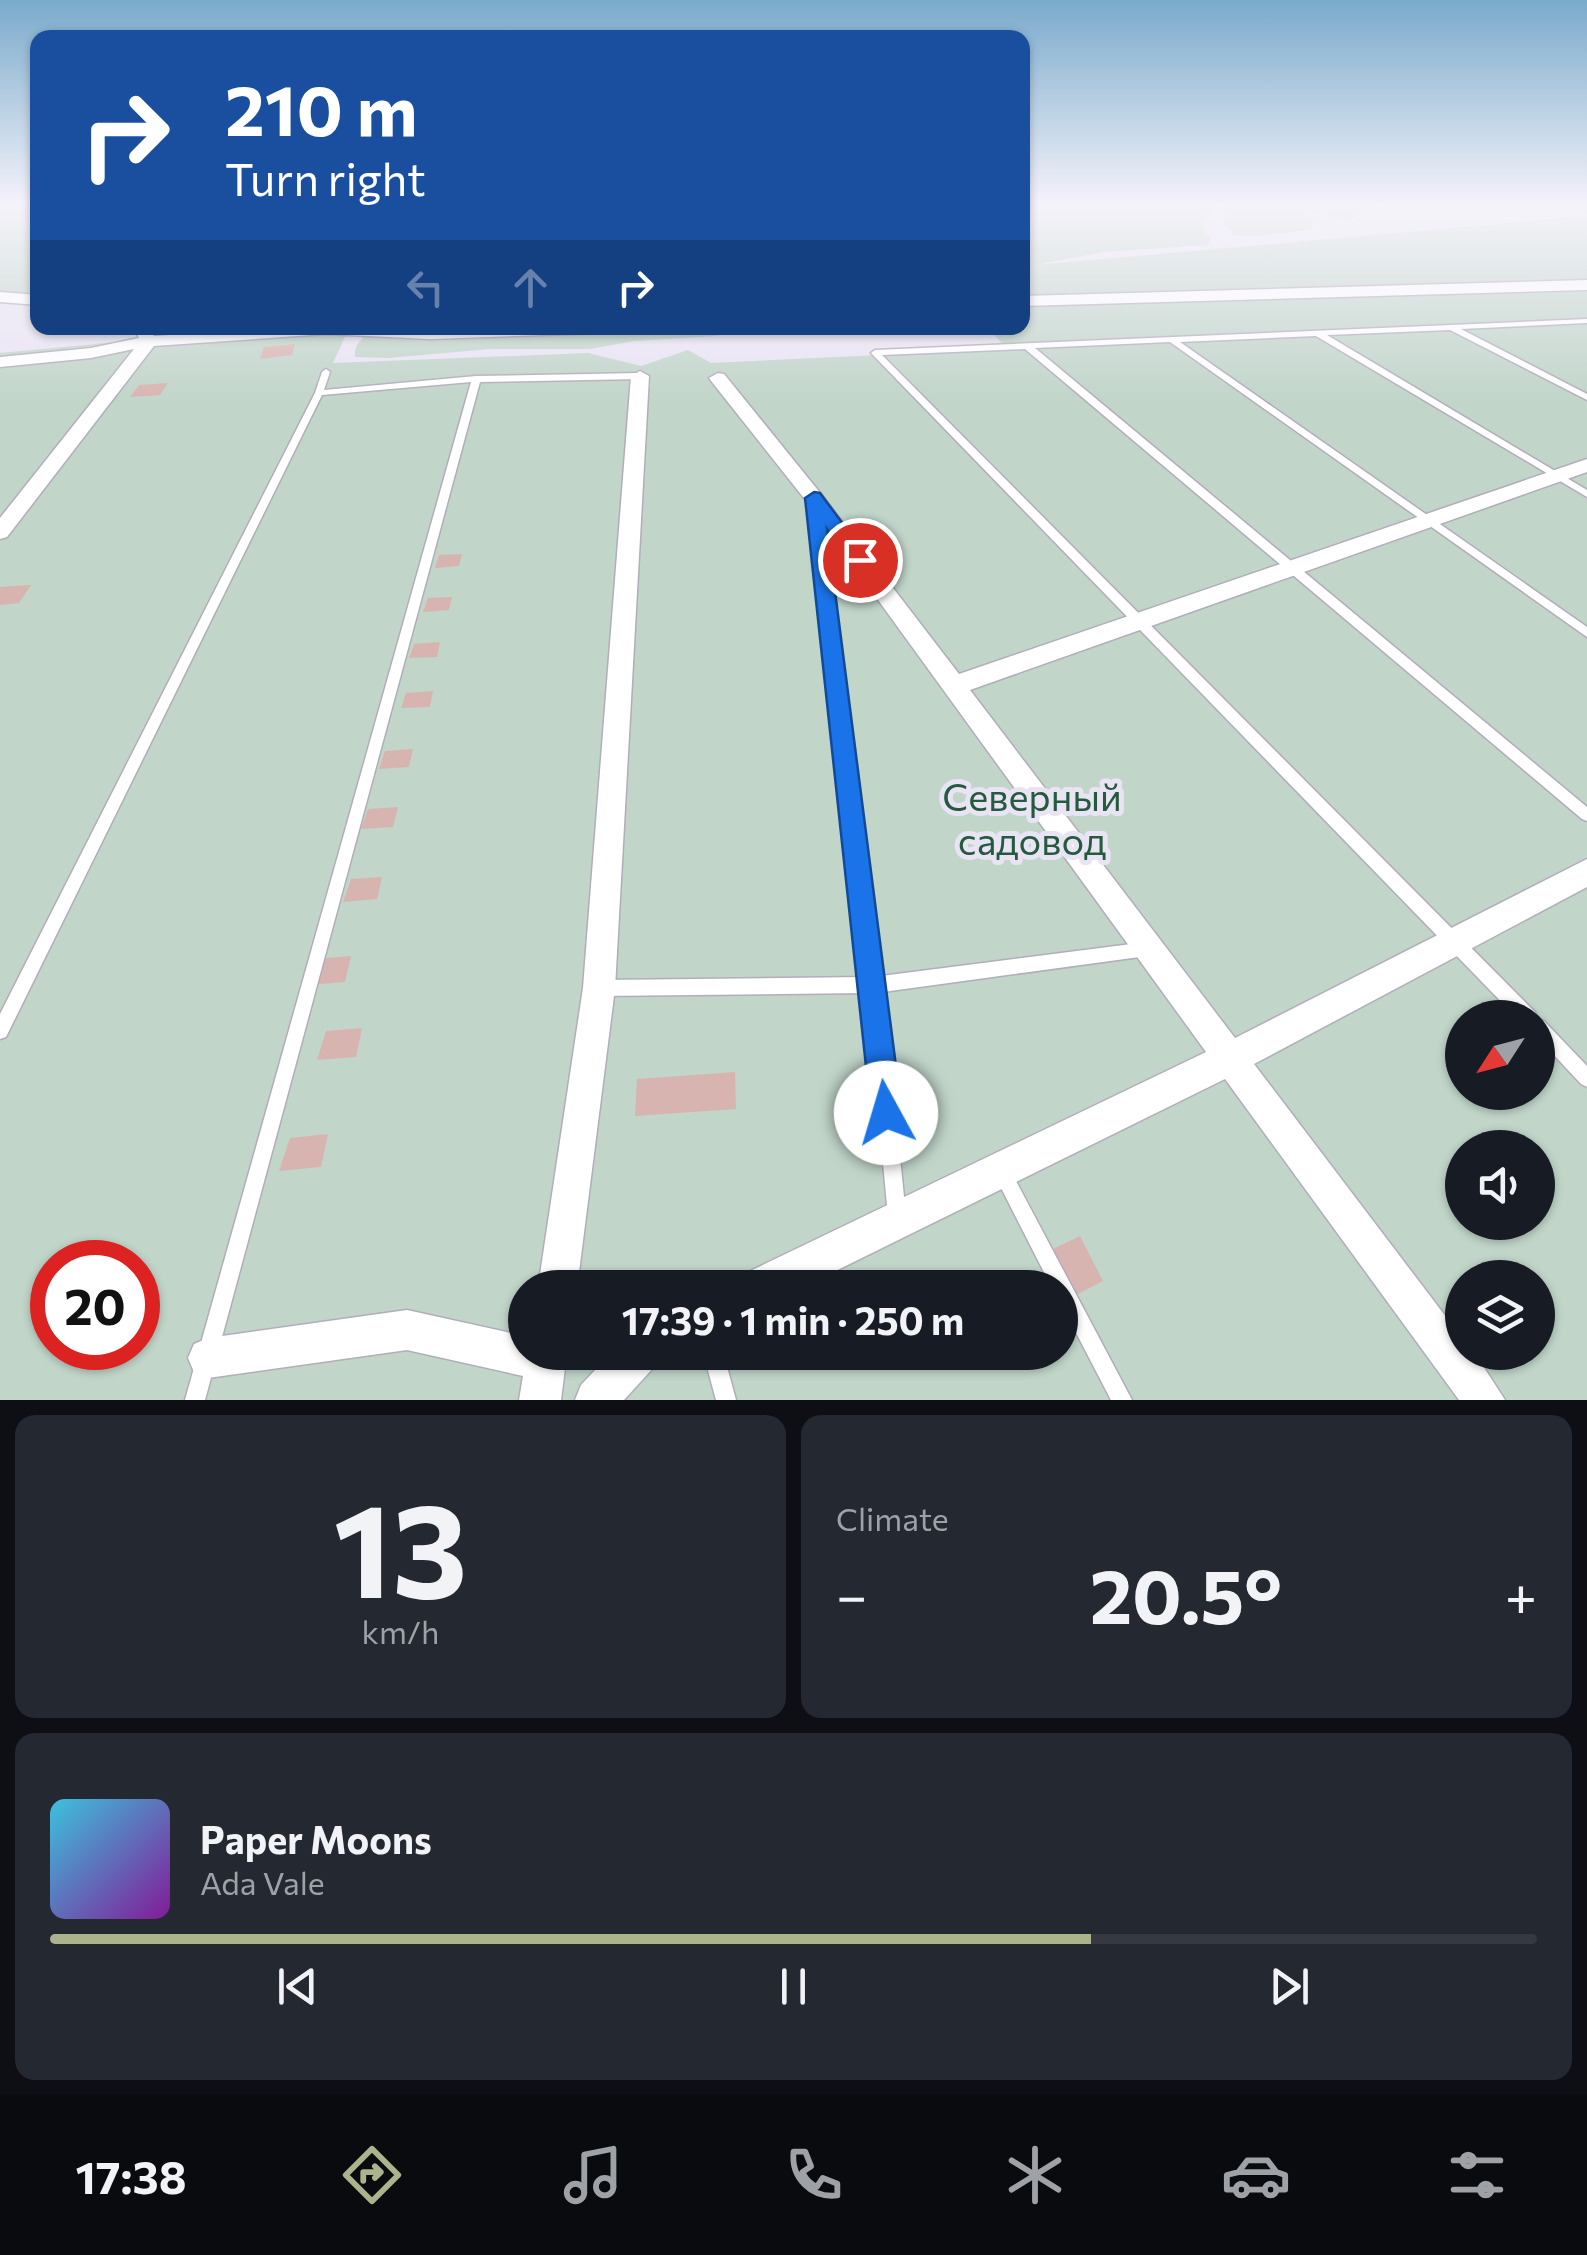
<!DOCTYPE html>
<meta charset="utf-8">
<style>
:root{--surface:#171b24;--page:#242831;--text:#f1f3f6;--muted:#9ea1a6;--line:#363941;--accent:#aab38c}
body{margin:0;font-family:Commissioner,sans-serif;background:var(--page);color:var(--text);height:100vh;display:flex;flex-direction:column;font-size:38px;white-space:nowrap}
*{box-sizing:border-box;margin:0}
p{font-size:32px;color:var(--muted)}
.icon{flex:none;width:55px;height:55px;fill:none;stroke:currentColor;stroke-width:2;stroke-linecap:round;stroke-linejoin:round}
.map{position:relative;height:1400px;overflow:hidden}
.drawer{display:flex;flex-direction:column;gap:15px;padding:15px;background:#0d0f14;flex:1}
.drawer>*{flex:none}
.banner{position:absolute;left:30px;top:30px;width:1000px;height:305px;border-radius:20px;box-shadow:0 2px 8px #0004;background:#1a4fa0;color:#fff;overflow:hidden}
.needle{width:65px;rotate:234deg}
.controls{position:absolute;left:1445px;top:1000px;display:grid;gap:20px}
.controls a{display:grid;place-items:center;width:110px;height:110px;border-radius:50%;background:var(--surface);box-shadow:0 2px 8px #0004;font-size:50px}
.speed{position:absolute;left:30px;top:1240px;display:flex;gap:20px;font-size:50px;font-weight:700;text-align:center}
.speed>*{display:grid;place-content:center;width:130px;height:130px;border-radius:50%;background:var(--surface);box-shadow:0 2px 8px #0004;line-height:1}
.speed .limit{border:15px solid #d22;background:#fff;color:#111}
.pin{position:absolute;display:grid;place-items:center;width:85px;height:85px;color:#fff;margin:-42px;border:5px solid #fff;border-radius:50%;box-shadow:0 2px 10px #0007}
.me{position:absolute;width:110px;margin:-55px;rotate:354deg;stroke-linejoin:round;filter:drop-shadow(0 0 8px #0008)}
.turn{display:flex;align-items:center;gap:35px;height:210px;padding:0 30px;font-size:45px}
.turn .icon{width:130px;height:130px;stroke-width:2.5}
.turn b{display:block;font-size:70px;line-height:85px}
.lanes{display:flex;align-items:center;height:95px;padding:0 30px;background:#0003;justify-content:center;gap:50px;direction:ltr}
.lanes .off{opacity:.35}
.big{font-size:75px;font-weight:700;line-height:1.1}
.drawer .widget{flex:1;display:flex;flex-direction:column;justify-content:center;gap:15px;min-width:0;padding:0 35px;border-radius:20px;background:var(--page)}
.drawer .dial{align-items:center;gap:0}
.dial b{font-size:130px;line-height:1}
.song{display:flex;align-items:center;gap:30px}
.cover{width:120px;height:120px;border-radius:15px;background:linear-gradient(135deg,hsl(190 70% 55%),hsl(290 70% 35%))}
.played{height:10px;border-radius:5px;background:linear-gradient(90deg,var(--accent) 70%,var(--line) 70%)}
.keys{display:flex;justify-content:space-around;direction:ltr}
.heat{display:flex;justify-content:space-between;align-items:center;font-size:55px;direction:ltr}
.drawer .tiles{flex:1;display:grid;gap:15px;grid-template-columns:1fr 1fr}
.widget:last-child{grid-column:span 2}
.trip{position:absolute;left:508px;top:1270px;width:570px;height:100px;border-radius:50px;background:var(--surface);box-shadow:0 2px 8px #0004;font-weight:700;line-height:100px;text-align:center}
.dock{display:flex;height:160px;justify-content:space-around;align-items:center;background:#090b0e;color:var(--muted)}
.dock .icon{width:70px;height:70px}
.dock .active{color:var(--accent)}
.dock b{font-size:45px;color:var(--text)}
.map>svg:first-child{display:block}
</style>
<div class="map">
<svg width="1587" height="1400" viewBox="0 0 1587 1400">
<rect width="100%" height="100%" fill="#e9e4f3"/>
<path fill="#c1d5c9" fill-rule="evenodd" d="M37,206V295L0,293V207Z
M1023,206H1380L1346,220L1300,209L1311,216L1314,224L1309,230L1258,236L1232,235V230L1223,223L1230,208L1216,206L1209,212L1202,227L1211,240L1207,245L1104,252L1035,265L1587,216V1400H0V353L264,328H349L333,363L588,353L641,366L688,350L711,363L1008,349L987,328H1022L1023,266L1026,265L1023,264ZM1462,1018H1538V1092H1462ZM1462,1148H1538V1222H1462ZM52,1262H138V1348H52ZM1462,1278H1538V1352H1462ZM525,1288H1060V1352H525Z
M380,328H734L716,336L635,341L589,349H490L388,358L355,357C354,341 367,334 380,328Z"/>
<path fill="#d8b4b1" d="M295,344L292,355L260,359L264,347Z
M168,383L160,395L130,397L139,385Z
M462,554L459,566L435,568L439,555Z
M31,585L19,603L0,605V587Z
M452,597L449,610L423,612L428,598Z
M440,642L437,657L409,658L414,644Z
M433,691L430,707L401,708L406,693Z
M413,749L409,767L379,769L385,751Z
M398,807L393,827L361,829L368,809Z
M382,877L377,899L343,902L351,879Z
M351,956L345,982L308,985L317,959Z
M362,1028L356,1057L317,1060L326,1031Z
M735,1072L736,1109L635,1116L637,1079Z
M328,1134L321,1167L279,1171L290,1138Z
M1080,1236L1103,1281L1076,1295L1053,1249Z"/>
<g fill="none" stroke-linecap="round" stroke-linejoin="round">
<g stroke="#b2adbb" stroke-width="3">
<path id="service" d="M1587,319V323L1461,329L1587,394V400L1450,330L1327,335L1587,490V497L1316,336L1180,342L1587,627V637L1170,342L1035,348L1587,807V821L1582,819L1025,349L882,355L1535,1012L1537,1018H1517L871,353L875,350Z
M326,369L330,372L324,390L476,376L640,373L644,376L640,379L480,382L205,1400H185L471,382L322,395L6,1037L0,1039V1014L315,393L322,372Z
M815,498L820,501L881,976L1147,942L1152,944L1155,949L1152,954L1147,956L883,992L906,1216L904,1223L897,1225L890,1223L888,1216L867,993L601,996L595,994L593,988L595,982L601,980L865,977L810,501Z
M1538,1019L1544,1021L1587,1066V1087L1581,1084L1538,1038Z
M1002,1163L1008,1166L1132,1400H1111L1060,1302V1288H1052L996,1178L993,1172L996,1166Z
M703,1352H723L736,1400H716Z"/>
</g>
<g stroke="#b2adbb" stroke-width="3">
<path id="minor" d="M1587,280V290L1022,306V296Z
M0,292L38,295V305L0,302Z
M134,328H150L154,336L276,328H608L600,333L430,339L326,334L154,346L7,537L0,539V518L134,349L91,358L0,367V357L91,348L139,338Z
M640,371L649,376L615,988L577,1288H538L583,988L631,376Z
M718,373L724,374L821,494L959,674L1587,459V472L970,690L1235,1038L1587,859V887L1254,1064L1462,1338V1352H1474L1505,1400H1459L1225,1079L801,1288H739L744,1274L1206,1052L807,502L712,382L709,378Z
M407,1310L525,1336V1352H567L561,1400H519L523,1376L407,1350L208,1378L194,1372L188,1358L194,1344L208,1338Z
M612,1352H661L655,1366L624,1400H575L581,1385Z"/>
</g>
<use href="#service" fill="#fff" fill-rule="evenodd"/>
<use href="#minor" fill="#fff" fill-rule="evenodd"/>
</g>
<linearGradient id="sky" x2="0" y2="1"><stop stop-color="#7aaacc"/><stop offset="0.51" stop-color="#f5f3fa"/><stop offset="1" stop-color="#f5f3fa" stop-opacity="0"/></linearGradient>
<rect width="1587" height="402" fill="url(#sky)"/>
<path fill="#1a73e8" stroke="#114b97" stroke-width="2.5" d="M814,492L820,493L870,560L860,567L854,565L827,529L902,1113L898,1124L886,1129L875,1124L871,1113L805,498Z"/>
<g text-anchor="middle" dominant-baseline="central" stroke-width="10" stroke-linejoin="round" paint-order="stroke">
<g font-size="38" fill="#265a3f" stroke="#e9e4f3">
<text x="1032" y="795">Северный<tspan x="1032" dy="44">садовод</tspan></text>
</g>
</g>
</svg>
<div class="controls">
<a><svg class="needle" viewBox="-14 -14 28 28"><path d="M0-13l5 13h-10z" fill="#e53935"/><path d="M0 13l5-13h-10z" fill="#9ea1a6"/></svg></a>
<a><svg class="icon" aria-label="sound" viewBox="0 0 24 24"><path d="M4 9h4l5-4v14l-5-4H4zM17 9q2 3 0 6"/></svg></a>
<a><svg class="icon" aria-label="layers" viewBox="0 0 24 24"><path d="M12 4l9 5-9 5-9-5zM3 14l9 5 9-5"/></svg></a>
</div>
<div class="speed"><div class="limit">20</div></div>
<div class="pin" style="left:860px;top:560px;background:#d93025"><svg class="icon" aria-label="arrive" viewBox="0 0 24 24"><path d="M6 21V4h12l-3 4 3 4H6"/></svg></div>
<svg class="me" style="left:886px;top:1113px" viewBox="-20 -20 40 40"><circle r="19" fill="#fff"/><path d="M0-13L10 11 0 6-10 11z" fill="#1a73e8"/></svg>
<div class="trip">17:39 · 1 min · 250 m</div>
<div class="banner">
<div class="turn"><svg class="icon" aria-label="right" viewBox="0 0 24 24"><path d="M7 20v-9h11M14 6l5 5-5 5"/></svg><div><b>210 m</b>Turn right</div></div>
<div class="lanes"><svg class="icon off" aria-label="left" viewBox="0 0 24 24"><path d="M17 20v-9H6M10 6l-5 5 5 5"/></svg><svg class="icon off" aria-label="ahead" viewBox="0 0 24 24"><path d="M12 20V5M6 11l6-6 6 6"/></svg><svg class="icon" aria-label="right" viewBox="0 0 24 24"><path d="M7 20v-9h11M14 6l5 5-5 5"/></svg></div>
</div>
</div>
<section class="drawer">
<div class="tiles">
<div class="widget dial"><b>13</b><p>km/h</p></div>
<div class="widget"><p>Climate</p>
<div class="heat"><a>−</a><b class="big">20.5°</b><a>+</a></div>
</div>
<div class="widget">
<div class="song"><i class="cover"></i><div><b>Paper Moons</b><p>Ada Vale</p></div></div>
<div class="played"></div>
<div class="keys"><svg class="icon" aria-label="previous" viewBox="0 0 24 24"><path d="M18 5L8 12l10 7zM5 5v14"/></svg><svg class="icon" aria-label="pause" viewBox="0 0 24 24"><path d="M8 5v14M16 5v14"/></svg><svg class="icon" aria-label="next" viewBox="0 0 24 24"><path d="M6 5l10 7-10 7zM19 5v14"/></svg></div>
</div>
</div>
</section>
<nav class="dock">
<b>17:38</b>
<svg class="icon active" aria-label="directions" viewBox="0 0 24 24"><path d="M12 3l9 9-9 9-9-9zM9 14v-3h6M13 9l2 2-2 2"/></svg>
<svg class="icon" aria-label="music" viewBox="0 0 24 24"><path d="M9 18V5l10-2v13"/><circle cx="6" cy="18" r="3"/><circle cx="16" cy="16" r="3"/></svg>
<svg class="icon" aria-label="phone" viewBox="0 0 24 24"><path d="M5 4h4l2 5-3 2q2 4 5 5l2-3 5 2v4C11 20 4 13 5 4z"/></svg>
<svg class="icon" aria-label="climate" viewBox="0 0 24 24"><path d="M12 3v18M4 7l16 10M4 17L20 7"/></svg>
<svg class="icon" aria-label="car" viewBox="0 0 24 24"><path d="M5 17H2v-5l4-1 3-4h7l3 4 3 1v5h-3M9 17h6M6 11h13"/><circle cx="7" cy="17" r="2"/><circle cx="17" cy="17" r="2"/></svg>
<svg class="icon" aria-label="filters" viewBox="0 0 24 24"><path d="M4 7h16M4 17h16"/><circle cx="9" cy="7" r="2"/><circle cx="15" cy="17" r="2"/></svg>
</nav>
